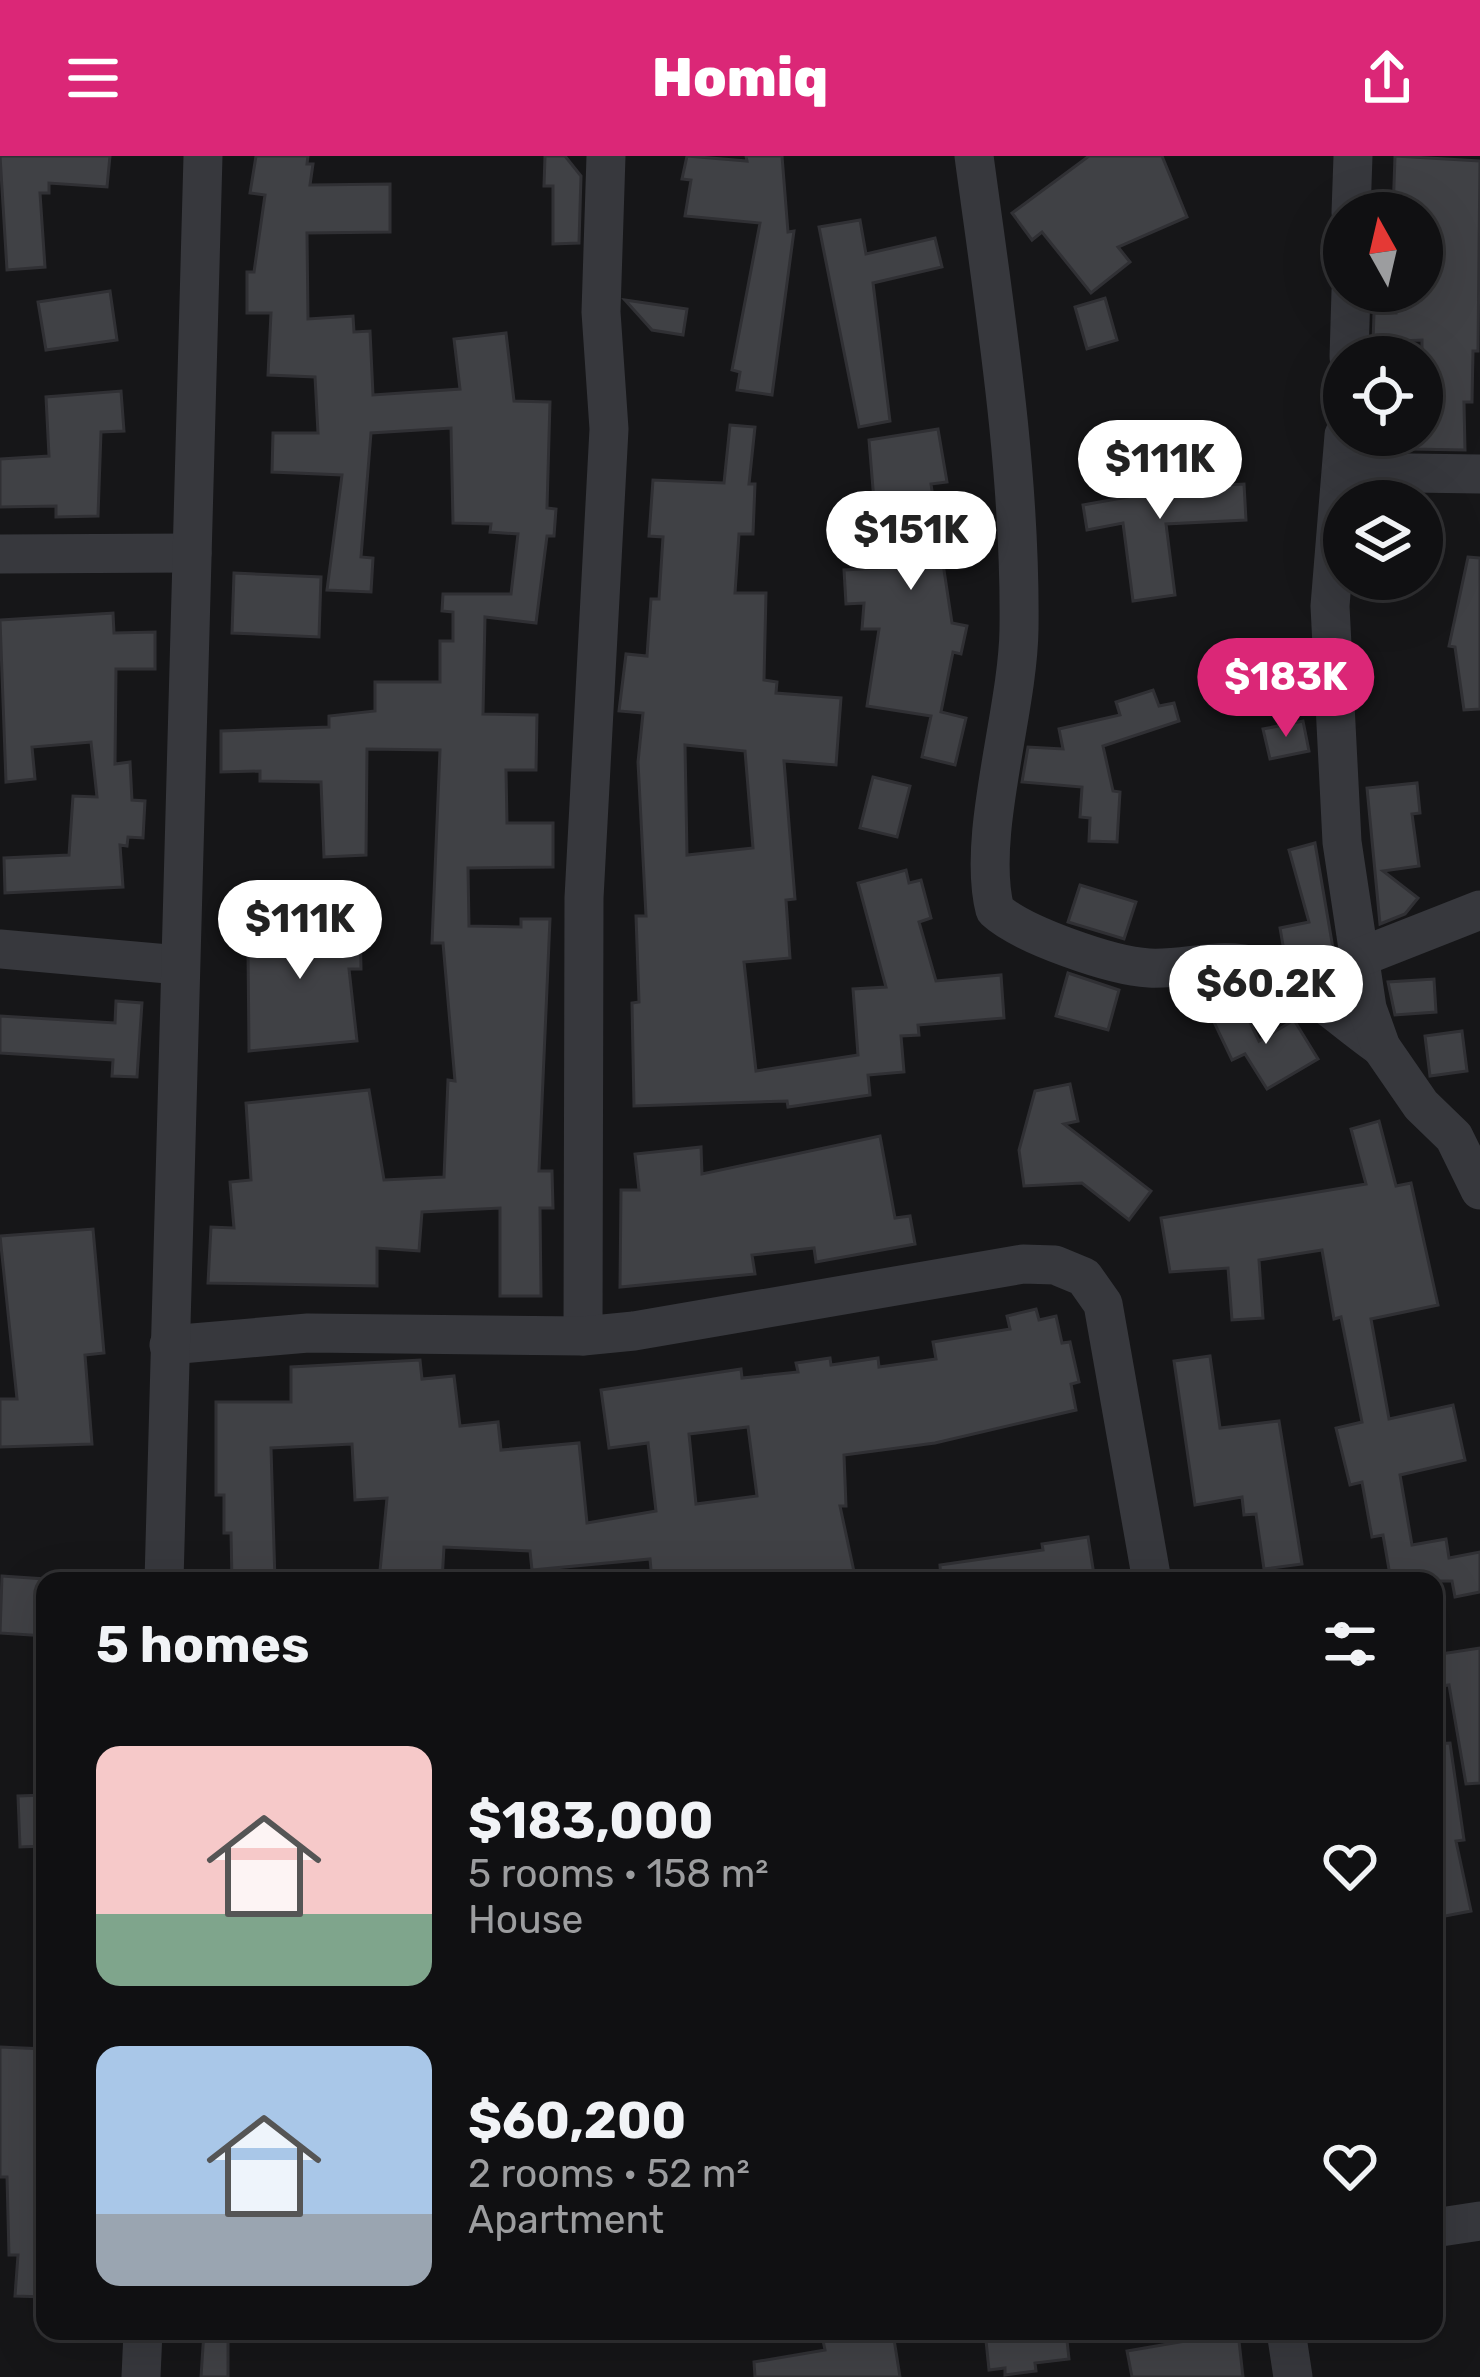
<!DOCTYPE html>
<meta charset="utf-8">
<style>
:root{--surface:#101012;--page:#1e1e20;--text:#f1f3f6;--muted:#9c9d9f;--line:#303032;--accent:#db2777}
body{margin:0;font-family:Rubik,sans-serif;background:var(--page);color:var(--text);height:100vh;display:flex;flex-direction:column;font-size:45px;white-space:nowrap}
*{box-sizing:border-box;margin:0}
p{font-size:39px;color:var(--muted)}
.icon{flex:none;width:66px;height:66px;fill:none;stroke:currentColor;stroke-width:2;stroke-linecap:round;stroke-linejoin:round}
.map{position:relative;flex:1;overflow:hidden}
.side{position:absolute;left:36px;top:1416px;width:1407px;height:768px;display:flex;flex-direction:column;background:var(--surface);border-radius:24px;box-shadow:0 12px 48px #0002,0 0 0 3px var(--line)}
.side>*{flex:none}
.needle{width:78px;rotate:352deg}
.controls{position:absolute;left:1323px;top:36px;display:grid;gap:24px}
.controls a{display:grid;place-items:center;width:120px;height:120px;border-radius:50%;background:var(--surface);box-shadow:0 12px 48px #0002,0 0 0 3px var(--line);font-size:60px}
.price{position:absolute;translate:-50% -102px;padding:0 27px;border-radius:42px;background:#fff;color:#222;font-size:39px;line-height:78px;filter:drop-shadow(0 3px 6px #0008)}
.price::after{content:'';position:absolute;left:50%;top:72px;width:36px;height:27px;margin-left:-18px;background:inherit;clip-path:polygon(0 0,100% 0,50% 100%)}
.price.selected{background:var(--accent);color:#fff}
ul{padding:0;list-style:none}
li{display:flex;align-items:center;gap:36px;height:300px;padding:0 60px}
li span{display:grid;place-items:center;flex:none;width:336px;height:240px;border-radius:24px;color:#555}
li>.icon{margin-inline-start:auto}
span .icon{width:144px;height:144px;fill:#fffc;stroke-width:1}
li b{font-size:51px}
h2{display:flex;justify-content:space-between;align-items:center;height:144px;padding:0 60px;font-size:51px}
header{display:flex;justify-content:space-between;align-items:center;height:156px;padding:0 60px;background:var(--accent);color:#fff;font-size:54px;font-weight:800}
.map>svg:first-child{display:block}
.building{fill:#404145;stroke:#303034;stroke-width:3;fill-rule:evenodd}
.lines{fill:none;stroke-linecap:round;stroke-linejoin:round}
.minor{stroke:#37383d;stroke-width:39}
</style>
<header><svg class="icon" aria-label="menu" viewBox="0 0 24 24"><path d="M4 6h16M4 12h16M4 18h16"/></svg>Homiq<svg class="icon" aria-label="share" viewBox="0 0 24 24"><path d="M12 15V3M7 8l5-5 5 5M5 13v7h14v-7"/></svg></header>
<div class="map">
<svg width="1480" height="2221" viewBox="0 0 1480 2221">
<rect width="100%" height="100%" fill="#161618"/>
<!-- building -->
<g class="building">
<polygon points="0,0 110,0 107,31 49,27 49,37 40,37 45,111 7,114"/>
<polygon points="256,0 308,0 307,8 313,8 310,29 390,28 390,76 307,77 308,163 353,160 354,176 370,175 373,239 460,233 454,183 506,177 514,245 550,246 547,352 556,353 554,380 547,380 536,467 485,461 483,558 537,559 536,614 506,614 507,667 553,667 553,711 468,712 469,770 521,771 521,763 550,763 539,1015 552,1015 553,1052 540,1052 541,1140 500,1140 500,1052 422,1056 419,1095 377,1092 377,1130 208,1127 211,1071 234,1072 230,1026 251,1024 246,947 369,934 384,1024 444,1021 448,924 455,925 443,787 432,787 440,594 367,593 366,699 324,701 321,626 260,625 260,615 221,616 221,575 329,571 329,560 375,555 375,526 440,526 440,485 453,485 453,456 442,455 443,438 511,438 518,378 490,376 491,368 453,367 451,272 371,277 361,401 373,402 371,436 327,434 342,319 272,316 273,277 318,277 315,221 268,219 271,157 247,157 247,116 254,116 265,39 250,37"/>
<polygon points="545,0 565,0 581,20 579,87 553,88 553,30 544,30"/>
<polygon points="687,0 747,5 746,0 782,0 788,76 794,75 772,239 737,234 740,216 732,214 760,67 685,60 691,24 682,23"/>
<polygon points="1089,0 1162,0 1187,61 1118,91 1130,106 1091,137 1042,76 1032,84 1012,57"/>
<polygon points="1395,0 1480,5 1478,195 1473,195 1472,246 1464,246 1465,294 1410,293 1410,279 1422,279 1422,184 1373,186 1374,157 1396,157 1397,135 1422,135 1422,57 1393,57"/>
<polygon points="860,64 866,98 935,82 942,111 873,127 890,265 859,271 819,71"/>
<polygon points="110,135 117,184 46,194 38,146"/>
<polygon points="1105,142 1117,184 1087,193 1075,151"/>
<polygon points="625,144 687,153 683,179 652,174"/>
<polygon points="121,235 124,275 101,276 98,360 56,361 56,350 0,351 0,303 49,300 46,241"/>
<path d="M 730,269 L 755,271 L 749,328 L 755,328 L 753,378 L 739,378 L 735,437 L 766,437 L 764,524 L 777,526 L 776,537 L 841,542 L 836,609 L 784,605 L 795,743 L 786,744 L 790,802 L 744,806 L 756,915 L 858,899 L 853,833 L 886,831 L 858,727 L 906,714 L 909,727 L 921,724 L 931,762 L 919,766 L 936,825 L 1001,819 L 1004,862 L 918,869 L 919,879 L 901,880 L 904,916 L 868,919 L 870,939 L 788,951 L 787,945 L 634,950 L 632,847 L 639,846 L 636,760 L 646,760 L 638,606 L 643,557 L 619,555 L 626,498 L 647,500 L 651,443 L 659,443 L 663,381 L 649,380 L 653,324 L 724,327 ZM 685,589 L 745,595 L 753,692 L 687,699 Z"/>
<polygon points="938,273 947,326 931,328 952,467 967,470 961,498 953,496 941,556 966,562 955,609 922,601 931,560 867,550 879,473 862,473 864,447 846,448 844,414 894,411 885,344 874,345 869,284"/>
<polygon points="1161,306 1167,332 1244,328 1246,364 1166,368 1175,439 1133,445 1123,367 1087,374 1083,349 1127,341 1121,315"/>
<polygon points="1468,401 1480,402 1480,553 1464,554 1455,491 1449,490"/>
<polygon points="234,417 321,421 319,481 232,477"/>
<polygon points="113,457 114,477 155,476 155,513 116,513 115,608 130,606 132,644 145,645 143,682 128,681 127,690 120,689 123,731 5,737 4,702 69,699 73,640 97,641 91,586 32,591 35,623 6,626 0,464"/>
<polygon points="1153,534 1159,550 1174,547 1179,565 1103,590 1113,635 1120,636 1117,686 1089,685 1090,662 1080,661 1082,631 1022,626 1028,591 1063,593 1059,573 1120,559 1116,546"/>
<polygon points="1303,565 1309,595 1270,603 1263,573"/>
<polygon points="873,621 910,630 897,681 860,672"/>
<polygon points="1417,627 1420,657 1412,658 1419,710 1383,715 1418,742 1405,758 1380,768 1367,632"/>
<polygon points="1315,687 1335,804 1310,809 1299,795 1284,795 1280,772 1309,766 1289,694"/>
<polygon points="1080,729 1136,746 1124,783 1068,766"/>
<polygon points="360,764 361,813 349,813 357,885 249,895 248,794 239,795 238,765"/>
<polygon points="1068,817 1119,834 1108,874 1056,860"/>
<polygon points="1434,823 1436,856 1395,859 1388,826"/>
<polygon points="116,845 142,847 137,921 112,920 113,904 0,897 0,860 115,867"/>
<polygon points="1242,850 1259,885 1294,864 1318,903 1267,933 1245,898 1232,904 1213,864"/>
<polygon points="1462,875 1467,915 1430,920 1425,880"/>
<polygon points="1070,928 1078,965 1064,968 1151,1035 1129,1064 1082,1027 1024,1030 1019,994 1035,935"/>
<polygon points="1379,965 1396,1030 1411,1027 1438,1149 1371,1163 1389,1263 1453,1249 1465,1304 1400,1319 1412,1389 1446,1383 1449,1402 1480,1396 1480,1436 1455,1441 1452,1425 1391,1425 1383,1379 1372,1381 1362,1326 1350,1329 1336,1272 1362,1266 1341,1161 1334,1163 1322,1094 1259,1104 1263,1162 1232,1164 1228,1112 1170,1116 1161,1062 1366,1028 1351,973"/>
<polygon points="880,980 895,1062 910,1060 915,1088 816,1106 814,1092 752,1099 755,1118 620,1131 621,1034 639,1034 635,998 701,991 702,1018"/>
<polygon points="93,1073 104,1197 85,1199 92,1288 0,1291 0,1243 17,1243 0,1080"/>
<path d="M 1036,1153 L 1039,1164 L 1056,1160 L 1062,1187 L 1070,1186 L 1079,1226 L 1071,1228 L 1076,1254 L 935,1287 L 844,1299 L 846,1350 L 840,1350 L 856,1425 L 652,1425 L 650,1403 L 532,1414 L 530,1395 L 444,1391 L 442,1425 L 379,1425 L 387,1342 L 355,1344 L 352,1288 L 271,1292 L 275,1425 L 232,1425 L 231,1377 L 224,1377 L 224,1339 L 216,1339 L 216,1246 L 291,1246 L 291,1211 L 420,1204 L 422,1223 L 454,1220 L 460,1270 L 498,1266 L 501,1294 L 579,1287 L 587,1367 L 656,1355 L 648,1287 L 609,1292 L 601,1234 L 741,1213 L 742,1222 L 798,1216 L 796,1207 L 830,1202 L 831,1209 L 878,1202 L 879,1211 L 936,1203 L 933,1186 L 1010,1173 L 1007,1160 ZM 748,1271 L 757,1340 L 696,1348 L 689,1278 Z"/>
<polygon points="1210,1200 1220,1272 1279,1265 1302,1408 1264,1413 1256,1358 1244,1359 1242,1341 1195,1349 1174,1205"/>
<polygon points="1088,1381 1095,1425 941,1425 940,1409 1043,1394 1042,1388"/>
<polygon points="2,1420 45,1423 45,1480 0,1477"/>
<polygon points="1480,1492 1480,1627 1466,1628 1449,1529 1434,1531 1434,1499"/>
<polygon points="1450,1587 1464,1684 1456,1685 1471,1755 1440,1761 1434,1734 1434,1588"/>
<polygon points="45,1639 45,1690 20,1691 18,1640"/>
<polygon points="0,1891 45,1893 45,2141 15,2140 18,2099 9,2099 7,2021 0,2021"/>
<polygon points="204,2175 228,2175 228,2221 201,2221"/>
<polygon points="821,2175 884,2175 886,2185 894,2183 900,2221 755,2221 754,2206 825,2194"/>
<polygon points="985,2175 1066,2175 1069,2203 1035,2207 1036,2215 1005,2219 1005,2212 989,2214"/>
<polygon points="1238,2176 1243,2221 1132,2221 1127,2195"/>
</g>
<g class="lines">
<!-- minor -->
<g class="minor">
<path d="M 974,0 C 995,156 1021,316 1019,473 C 1018,556 976,680 995,754 C 1022,779 1112,810 1149,812 C 1187,814 1220,800 1258,811 C 1304,825 1342,864 1381,891"/>
<polyline points="1351,57 1353,0"/>
<polyline points="1349,201 1351,135"/>
<polyline points="1344,279 1330,450 1342,686 1367,852 1381,891 1421,949 1454,981 1480,1034"/>
<polyline points="1342,316 1480,318"/>
<polyline points="0,398 192,397"/>
<polyline points="0,793 179,809"/>
<polyline points="1358,802 1480,754"/>
<polyline points="583,1180 584,742 609,273 601,156 606,0"/>
<polyline points="169,1189 308,1177 583,1180 634,1175 1023,1108 1055,1109 1084,1121 1103,1148 1152,1425"/>
<polyline points="164,1425 203,0"/>
<polyline points="1434,2072 1480,2065"/>
<polyline points="1286,2175 1293,2221"/>
<polyline points="141,2221 143,2175"/>
</g>
</g>
</svg>
<div class="controls">
<a><svg class="needle" viewBox="-14 -14 28 28"><path d="M0-13l5 13h-10z" fill="#e53935"/><path d="M0 13l5-13h-10z" fill="#9c9d9f"/></svg></a>
<a><svg class="icon" aria-label="locate" viewBox="0 0 24 24"><circle cx="12" cy="12" r="6"/><path d="M12 2v4M12 18v4M2 12h4M18 12h4"/></svg></a>
<a><svg class="icon" aria-label="layers" viewBox="0 0 24 24"><path d="M12 4l9 5-9 5-9-5zM3 14l9 5 9-5"/></svg></a>
</div>
<b class="price" style="left:1160px;top:366px">$111K</b>
<b class="price" style="left:911px;top:437px">$151K</b>
<b class="price selected" style="left:1286px;top:584px">$183K</b>
<b class="price" style="left:300px;top:826px">$111K</b>
<b class="price" style="left:1266px;top:891px">$60.2K</b>
<section class="side">
<h2>5 homes<svg class="icon" aria-label="filters" viewBox="0 0 24 24"><path d="M4 7h16M4 17h16"/><circle cx="9" cy="7" r="2"/><circle cx="15" cy="17" r="2"/></svg></h2>
<ul>
<li><span style="background:linear-gradient(#f6c9c9 70%,#7fa58c 0)"><svg class="icon" aria-label="home" viewBox="0 0 24 24"><path d="M3 11l9-7 9 7M6 9v11h12V9"/></svg></span><div><b>$183,000</b><p>5 rooms · 158 m²</p><p>House</p></div><svg class="icon" aria-label="heart" viewBox="0 0 24 24"><path d="M12 20l-8-8c-3-5 5-10 8-4 3-6 11-1 8 4z"/></svg></li>
<li><span style="background:linear-gradient(#a9c7e8 70%,#9aa5b1 0)"><svg class="icon" aria-label="home" viewBox="0 0 24 24"><path d="M3 11l9-7 9 7M6 9v11h12V9"/></svg></span><div><b>$60,200</b><p>2 rooms · 52 m²</p><p>Apartment</p></div><svg class="icon" aria-label="heart" viewBox="0 0 24 24"><path d="M12 20l-8-8c-3-5 5-10 8-4 3-6 11-1 8 4z"/></svg></li>
</ul>
</section>
</div>
